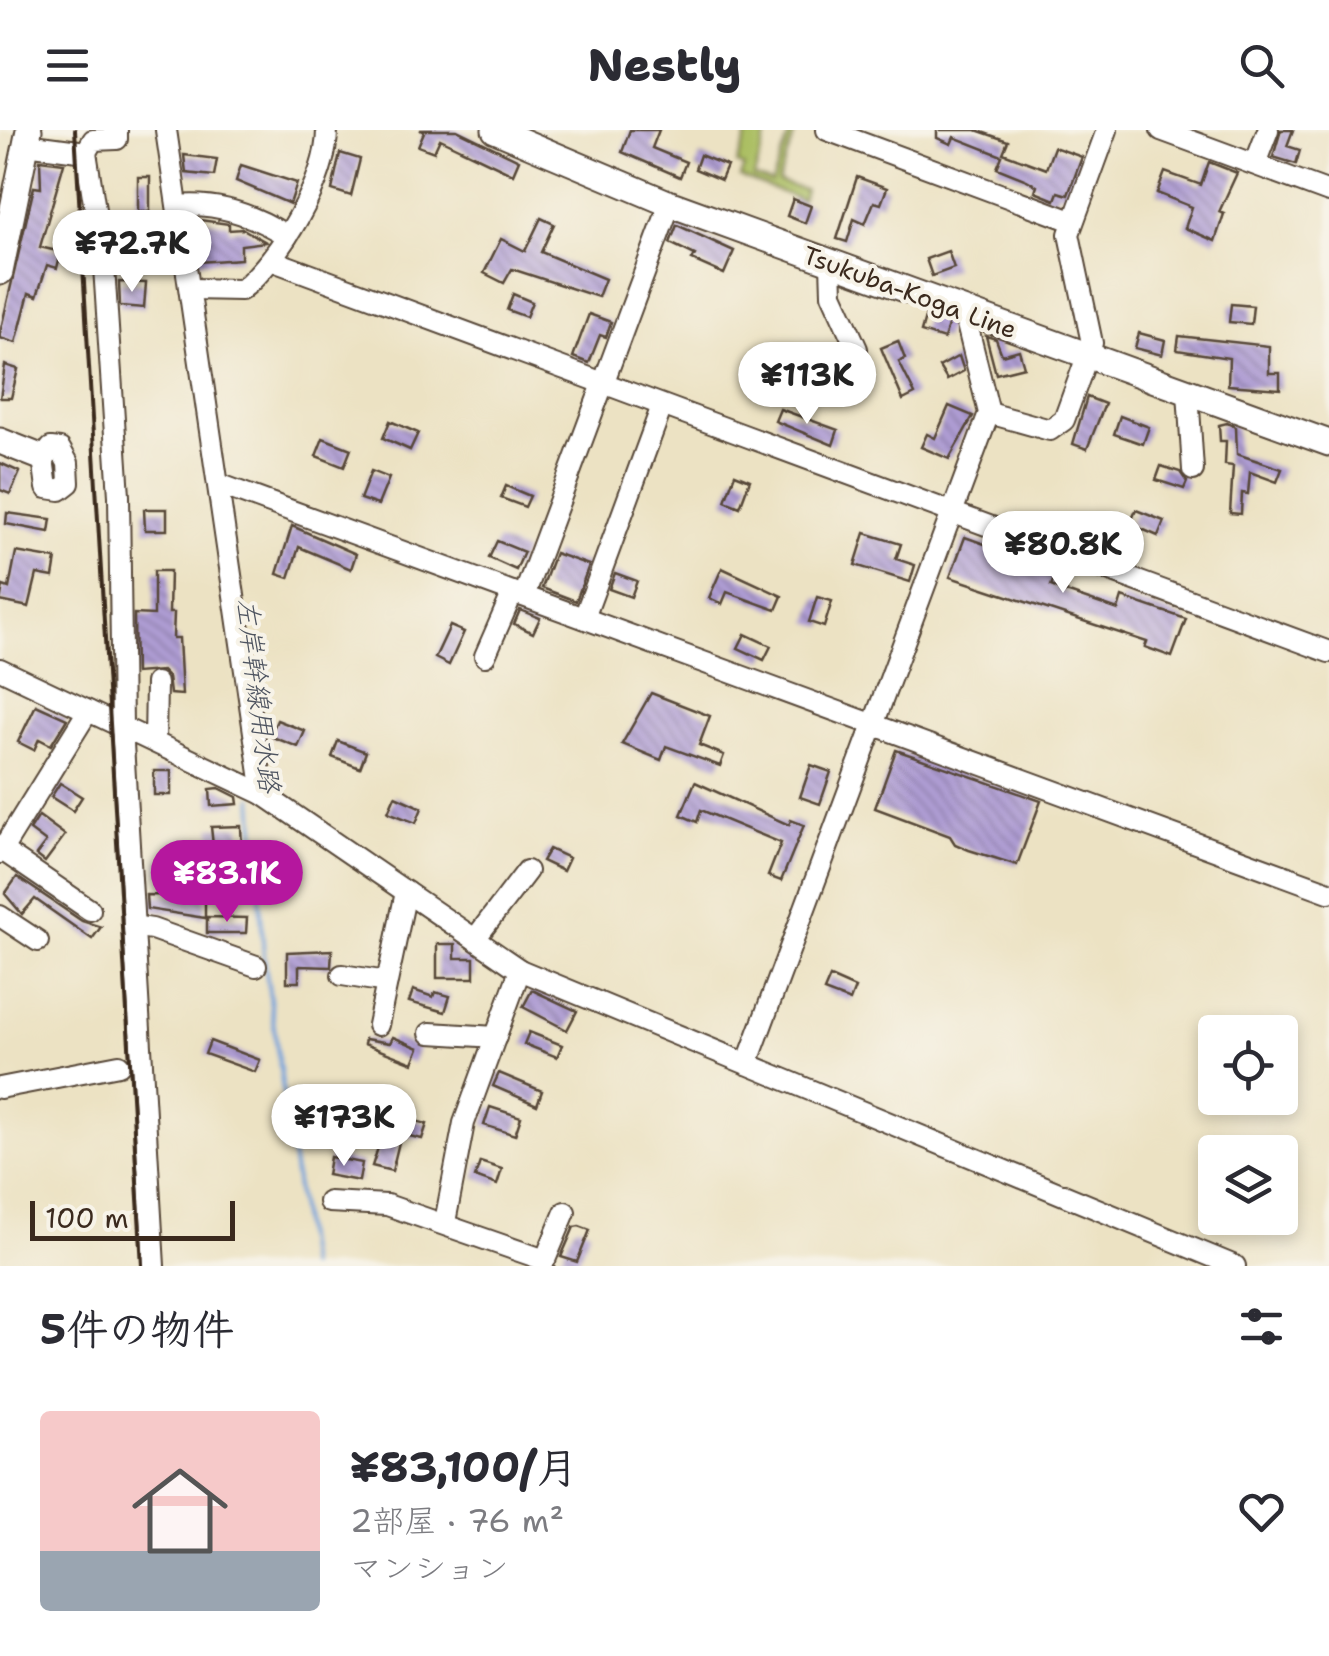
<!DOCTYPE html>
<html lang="ja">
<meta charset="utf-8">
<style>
:root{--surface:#fff;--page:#f2f2f3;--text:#2b2b33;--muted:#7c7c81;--line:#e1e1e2;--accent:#b5179e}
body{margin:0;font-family:"Shantell Sans","Klee One",sans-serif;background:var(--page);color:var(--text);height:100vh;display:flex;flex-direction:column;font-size:38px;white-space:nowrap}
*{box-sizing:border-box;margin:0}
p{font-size:32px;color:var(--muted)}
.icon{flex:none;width:55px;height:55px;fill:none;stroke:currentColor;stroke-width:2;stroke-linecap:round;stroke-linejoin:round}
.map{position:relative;height:1136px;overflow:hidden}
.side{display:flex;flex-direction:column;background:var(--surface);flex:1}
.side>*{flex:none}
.controls{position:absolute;left:1198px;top:885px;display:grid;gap:20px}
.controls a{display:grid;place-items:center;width:100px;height:100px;border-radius:10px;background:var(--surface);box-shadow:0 5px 15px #0003;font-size:50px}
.scale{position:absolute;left:30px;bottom:25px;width:205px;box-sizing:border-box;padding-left:10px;border:5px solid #3b2a1e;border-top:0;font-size:28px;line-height:35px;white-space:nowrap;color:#3b2a1e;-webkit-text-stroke:8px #f7f3e8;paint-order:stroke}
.price{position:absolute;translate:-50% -85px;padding:0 22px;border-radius:35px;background:#fff;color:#222;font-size:32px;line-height:65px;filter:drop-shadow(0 2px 5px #0008)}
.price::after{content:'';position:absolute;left:50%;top:60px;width:30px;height:22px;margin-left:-15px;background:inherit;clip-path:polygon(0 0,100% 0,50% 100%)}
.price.current{background:var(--accent);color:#fff}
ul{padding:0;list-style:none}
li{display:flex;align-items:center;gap:30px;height:250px;padding:0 40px}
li+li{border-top:2px solid var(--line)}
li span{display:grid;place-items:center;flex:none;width:280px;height:200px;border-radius:10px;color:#555}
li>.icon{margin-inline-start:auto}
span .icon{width:120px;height:120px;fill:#fffc;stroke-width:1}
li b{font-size:42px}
h2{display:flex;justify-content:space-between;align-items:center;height:120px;padding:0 40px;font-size:42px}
header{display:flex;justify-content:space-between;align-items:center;height:130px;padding:0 40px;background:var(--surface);font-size:45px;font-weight:800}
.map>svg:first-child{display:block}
.grass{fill:#acbf63;stroke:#747440;stroke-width:2.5}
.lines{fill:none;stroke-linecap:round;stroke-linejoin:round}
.stream{stroke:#71a1db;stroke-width:4}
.building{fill:url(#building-back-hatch)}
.minor-casing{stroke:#564637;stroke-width:24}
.major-casing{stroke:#564637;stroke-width:29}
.minor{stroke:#fff;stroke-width:20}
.major{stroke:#fff;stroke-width:25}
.rail{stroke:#3b2a1e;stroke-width:4}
.labels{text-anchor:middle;stroke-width:8;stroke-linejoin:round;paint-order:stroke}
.street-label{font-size:25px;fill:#3b2a1e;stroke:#f7f3e8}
.water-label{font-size:28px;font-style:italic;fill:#4e5460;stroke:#f7f3e8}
</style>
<header><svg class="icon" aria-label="menu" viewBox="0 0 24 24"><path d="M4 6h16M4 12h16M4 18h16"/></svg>Nestly<svg class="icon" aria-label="search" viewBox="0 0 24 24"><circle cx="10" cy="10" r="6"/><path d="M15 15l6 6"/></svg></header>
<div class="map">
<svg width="1329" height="1136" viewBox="0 0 1329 1136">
<defs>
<pattern id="building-back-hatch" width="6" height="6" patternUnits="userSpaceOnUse" patternTransform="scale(2.5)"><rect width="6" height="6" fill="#ae9cd3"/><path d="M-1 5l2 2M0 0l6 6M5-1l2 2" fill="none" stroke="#8f7fab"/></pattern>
</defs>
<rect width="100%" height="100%" fill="#f7f3e8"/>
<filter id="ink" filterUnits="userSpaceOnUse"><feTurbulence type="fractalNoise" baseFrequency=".01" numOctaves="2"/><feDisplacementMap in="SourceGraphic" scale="20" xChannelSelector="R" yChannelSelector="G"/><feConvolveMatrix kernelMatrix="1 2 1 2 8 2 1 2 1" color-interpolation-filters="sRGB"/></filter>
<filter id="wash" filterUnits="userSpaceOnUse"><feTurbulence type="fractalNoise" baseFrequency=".0048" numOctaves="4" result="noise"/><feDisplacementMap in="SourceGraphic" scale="40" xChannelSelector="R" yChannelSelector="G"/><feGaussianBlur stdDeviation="2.25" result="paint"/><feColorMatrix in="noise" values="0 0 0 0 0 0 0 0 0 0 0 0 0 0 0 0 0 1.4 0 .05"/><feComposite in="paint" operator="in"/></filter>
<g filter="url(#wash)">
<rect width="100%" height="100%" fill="#ece2c3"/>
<!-- grass -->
<polygon class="grass" points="749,0 768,0 754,47 772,53 791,0 796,0 778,52 805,60 802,70 740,47 744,37 737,34"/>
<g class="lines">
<!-- stream -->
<polyline class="stream" points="253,668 264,827 308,1136"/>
</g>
<g id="blocks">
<!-- building -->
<g class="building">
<polygon points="420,0 457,0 519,30 513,44 440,9 434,22 418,16 424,2"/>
<polygon points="630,0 659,0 652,18 686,32 680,47 622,22"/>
<polygon points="937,0 976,0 1008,11 1003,23 1046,39 1054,17 1082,27 1068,65 1058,62 1055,70 1035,62 1037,56 1027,50 997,38 1002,26 954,7 951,14 937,8"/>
<polygon points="1281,0 1293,0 1287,16 1300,20 1296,34 1273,27"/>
<polygon points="340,23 360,29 351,66 332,60"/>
<polygon points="184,25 217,29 214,46 186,43"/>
<polygon points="700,25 727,36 721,50 695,39"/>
<polygon points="40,30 64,33 40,117 61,122 57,138 47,135 37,166 29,163 16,213 0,208 0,203 34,57 41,58"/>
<polygon points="1209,32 1237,43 1219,82 1224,84 1215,111 1185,98 1192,77 1157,63 1165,42 1201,55"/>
<polygon points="241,35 297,53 290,74 236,51"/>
<rect x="138" y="47" width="12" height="35"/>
<polygon points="857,47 887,58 881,74 874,72 865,94 854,89 847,112 837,109"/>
<polygon points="793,69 811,76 805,93 787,86"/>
<polygon points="541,88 554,94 541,122 605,149 598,167 512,139 504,153 484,143 501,109 525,121"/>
<polygon points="193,89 229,94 229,100 243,99 266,112 241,115 241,129 199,132"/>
<polygon points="677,95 734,121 724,144 692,130 695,125 670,113"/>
<polygon points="948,121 954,138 932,146 926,129"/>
<polygon points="119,152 146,153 144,178 120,176"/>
<polygon points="513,164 532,172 526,187 507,180"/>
<polygon points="1231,174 1253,176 1251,194 1229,192"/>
<polygon points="589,184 611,192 606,207 600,205 589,233 573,227"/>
<polygon points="926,184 949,192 944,209 921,202"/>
<polygon points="1139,203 1165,210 1162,225 1135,218"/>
<polygon points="986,206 996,209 1002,225 1019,220 1024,237 996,244"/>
<polygon points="1179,206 1269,216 1269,243 1280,243 1280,259 1228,255 1229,228 1177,220"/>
<polygon points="898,211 905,229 899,232 915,264 903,270 881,218"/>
<polygon points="959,226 964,241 947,250 939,237"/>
<polygon points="5,235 18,239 11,268 0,268"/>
<polygon points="1087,267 1105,274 1087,319 1073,314"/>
<polygon points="949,276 973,286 949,329 921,317 927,304 935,308"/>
<polygon points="780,279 838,300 833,315 775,291"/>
<polygon points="1120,286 1149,297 1143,314 1114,304"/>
<polygon points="390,291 418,303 410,320 383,308"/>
<polygon points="1227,293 1236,297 1237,324 1282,339 1277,352 1250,342 1248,364 1242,363 1241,384 1230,383 1233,336 1225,335 1226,311 1220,311 1219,295"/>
<polygon points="323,308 351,319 344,337 316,326"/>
<polygon points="0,333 20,342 10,364 0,360"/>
<polygon points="1161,336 1180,342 1187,352 1184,359 1156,350"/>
<polygon points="371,341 389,348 378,375 360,369"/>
<polygon points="735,344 750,350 740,377 725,371"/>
<polygon points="506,356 530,366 525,377 501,368"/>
<polygon points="144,379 167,379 167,400 145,400"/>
<polygon points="1136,380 1164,391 1158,406 1130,394"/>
<polygon points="7,383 51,389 49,402 6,394"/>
<polygon points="292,396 356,424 351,439 299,417 289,448 277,444"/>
<polygon points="865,403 901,414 896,429 915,435 910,452 855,435"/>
<polygon points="965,407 1057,440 1051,456 1066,462 1118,480 1122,467 1186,489 1172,527 1145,517 1147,512 950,447"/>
<polygon points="497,411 524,422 516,440 489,428"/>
<polygon points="16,422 56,429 53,447 37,444 29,477 0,471 3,456 9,458"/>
<polygon points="555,423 589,435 576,471 542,458"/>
<polygon points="722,438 782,466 776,480 727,462 722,474 709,468"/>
<polygon points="154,441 170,441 169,483 174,483 173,508 179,508 182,565 170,564 168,547 162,541 135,543 134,484 154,485"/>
<polygon points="615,443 637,451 631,467 609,459"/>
<polygon points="817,467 832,471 824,497 809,492"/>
<polygon points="520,480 540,488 533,503 514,494"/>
<polygon points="450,496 464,502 449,535 435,528"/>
<polygon points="745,504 771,516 764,530 738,518"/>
<polygon points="651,563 710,586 699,615 724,625 720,636 666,616 661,630 622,614"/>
<polygon points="36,575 67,589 51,615 39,609 34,620 18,612"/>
<polygon points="277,590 305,601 298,617 270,606"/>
<polygon points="338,611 366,622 360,638 332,627"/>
<polygon points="896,620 1041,671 1017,735 969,720 955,714 950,706 875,678"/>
<polygon points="811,635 831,642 820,674 800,667"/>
<rect x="154" y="641" width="17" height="24"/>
<polygon points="695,652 789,695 791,690 804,695 781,751 768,746 781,713 701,680 697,692 681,685"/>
<polygon points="60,653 82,667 73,681 51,667"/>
<polygon points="219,658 237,667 238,674 211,676 210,659"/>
<polygon points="395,666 422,678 416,693 388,682"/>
<polygon points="39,686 65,705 45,732 36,725 46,712 30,700"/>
<polygon points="241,696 243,741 216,743 211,697"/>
<polygon points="549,719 569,728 563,741 542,731"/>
<rect x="159" y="730" width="26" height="14"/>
<polygon points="17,747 82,791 101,797 92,809 35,769 22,784 5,764"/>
<polygon points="146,765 205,766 205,788 147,779"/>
<polygon points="207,787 247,788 246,803 207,803"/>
<polygon points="437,814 455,814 455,828 474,828 474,848 437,848"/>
<polygon points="332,820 331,837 299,836 299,852 287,852 287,822"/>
<polygon points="830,847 855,858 850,871 824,861"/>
<polygon points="413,860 433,867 435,862 450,866 445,882 409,872"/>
<polygon points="532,860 577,881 567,900 523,877"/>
<polygon points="529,902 562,915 557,927 524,914"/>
<polygon points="393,907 419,918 413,933 364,914 365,909 390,913"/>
<polygon points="210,911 260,930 255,942 205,924"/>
<polygon points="499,943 542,961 537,975 493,956"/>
<polygon points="490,977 521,987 515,1005 484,995"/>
<polygon points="389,984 427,994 422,1009 401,1004 392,1041 372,1036"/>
<polygon points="330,1027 362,1033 359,1051 327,1045"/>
<polygon points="480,1032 502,1039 497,1055 475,1047"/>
<polygon points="579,1096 590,1100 577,1132 561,1127 574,1097"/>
</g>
</g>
</g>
<g filter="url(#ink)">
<use href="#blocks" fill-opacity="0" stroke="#564637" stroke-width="2.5"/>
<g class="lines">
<!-- minor casing -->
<g class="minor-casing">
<g id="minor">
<polyline points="117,0 117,9 93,10 86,22 104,137 119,366 122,597 154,1136"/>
<polyline points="166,0 263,664"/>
<polyline points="827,0 1072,91"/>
<polyline points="1161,0 1329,62"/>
<polyline points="26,14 86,22"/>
<polyline points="1255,34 1268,0"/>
<path d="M 178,76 C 217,72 254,85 287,106"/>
<polyline points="271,130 1329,522"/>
<polyline points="831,134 832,164 857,219"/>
<path d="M 191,159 L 241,160 C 280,129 327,50 327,0"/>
<polyline points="1188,262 1193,340"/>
<polyline points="989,283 1050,300 1064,290 1092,213 1069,104 1107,0"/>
<polygon points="51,318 60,319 68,333 69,353 60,360 47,358 43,328"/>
<polyline points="221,355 1329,762"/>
<polyline points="524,466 670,74"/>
<polyline points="584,488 662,276"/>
<polyline points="485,526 513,462"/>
<polyline points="0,539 263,664 520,840 1235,1136"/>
<polyline points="155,612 156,553"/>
<polyline points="2,720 90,780"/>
<polyline points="0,723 88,581"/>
<polyline points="0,786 38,811"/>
<polyline points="132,796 152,799 256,836"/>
<polyline points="475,809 527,741"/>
<polyline points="342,845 387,852"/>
<polyline points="378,895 406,762"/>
<polyline points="430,903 496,907"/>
<polyline points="747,934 989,283 964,182"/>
<polyline points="0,958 119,935"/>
<polyline points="329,1072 387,1075 545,1130 565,1082"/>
<polyline points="445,1092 464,993 520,840"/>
</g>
</g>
<!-- major casing -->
<g class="major-casing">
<g id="major">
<polyline points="495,0 668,73 1329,313"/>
<polyline points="0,142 29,0"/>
<polyline points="0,311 43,328"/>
</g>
</g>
<!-- minor -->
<use href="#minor" class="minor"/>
<!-- major -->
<use href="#major" class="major"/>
<!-- rail -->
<polyline class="rail" points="75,0 142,1136"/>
</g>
</g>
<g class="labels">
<!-- street labels -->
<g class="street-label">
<text transform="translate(910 162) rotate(20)" y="9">Tsukuba-Koga Line</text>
</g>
<!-- water labels -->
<g class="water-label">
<text transform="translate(259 565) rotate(83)" y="10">左岸幹線用水路</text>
</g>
</g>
</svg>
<div class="controls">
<a><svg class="icon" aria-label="locate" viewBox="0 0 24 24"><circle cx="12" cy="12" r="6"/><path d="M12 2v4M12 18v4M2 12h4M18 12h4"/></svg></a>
<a><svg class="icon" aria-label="layers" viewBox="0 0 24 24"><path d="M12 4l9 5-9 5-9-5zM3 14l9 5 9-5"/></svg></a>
</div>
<div class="scale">100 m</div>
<b class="price" style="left:132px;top:165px">¥72.7K</b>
<b class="price" style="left:807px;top:297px">¥113K</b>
<b class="price" style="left:1063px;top:466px">¥80.8K</b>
<b class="price current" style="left:227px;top:795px">¥83.1K</b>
<b class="price" style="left:344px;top:1039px">¥173K</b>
</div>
<section class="side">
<h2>5件の物件<svg class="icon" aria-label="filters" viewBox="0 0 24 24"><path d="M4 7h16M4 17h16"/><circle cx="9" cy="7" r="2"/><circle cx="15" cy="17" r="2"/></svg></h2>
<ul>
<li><span style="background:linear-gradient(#f6c9c9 70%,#9aa5b1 0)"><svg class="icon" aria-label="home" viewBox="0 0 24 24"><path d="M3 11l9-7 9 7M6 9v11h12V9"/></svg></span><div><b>¥83,100/月</b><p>2部屋 · 76 m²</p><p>マンション</p></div><svg class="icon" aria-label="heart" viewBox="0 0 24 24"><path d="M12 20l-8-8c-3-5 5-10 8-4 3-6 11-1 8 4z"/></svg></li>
</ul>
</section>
